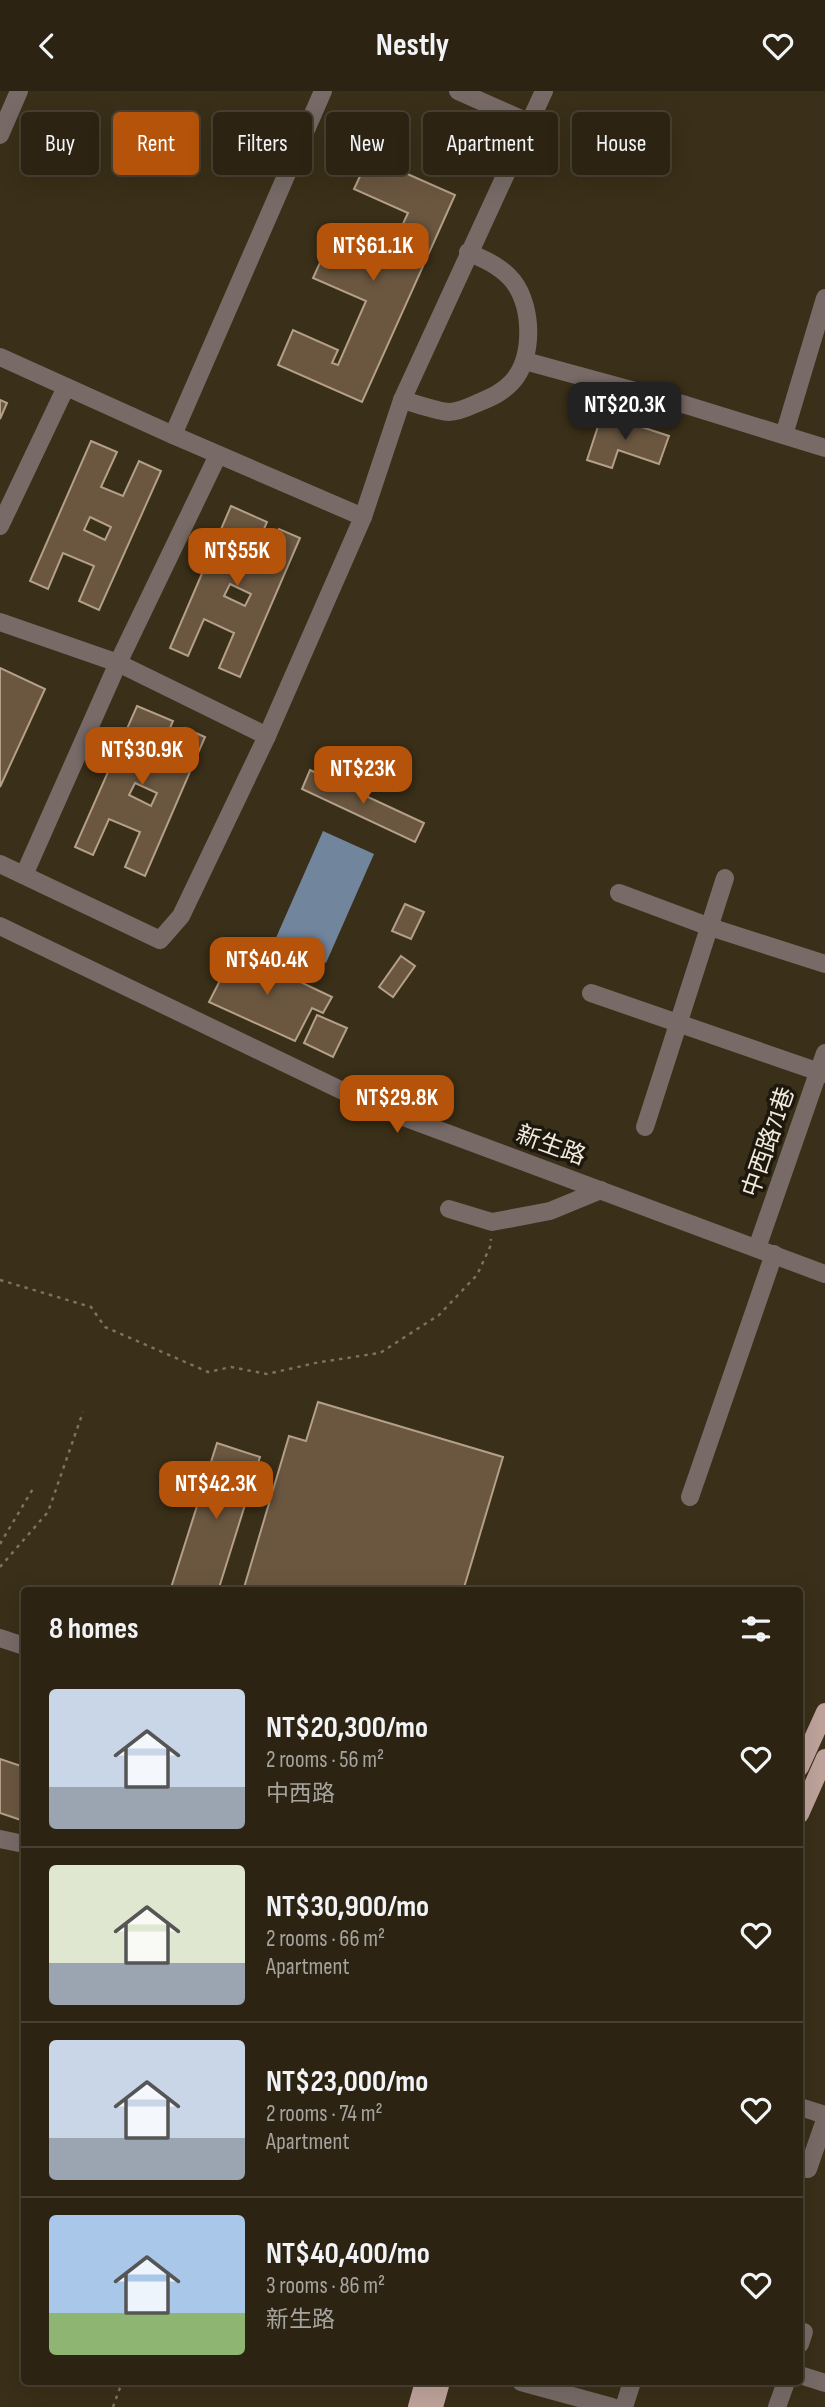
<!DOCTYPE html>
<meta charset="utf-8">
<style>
:root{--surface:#2c2312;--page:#342b1b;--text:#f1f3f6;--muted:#a6a49f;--line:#484032;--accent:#b45309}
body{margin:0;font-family:"Sofia Sans Condensed","Noto Sans TC",sans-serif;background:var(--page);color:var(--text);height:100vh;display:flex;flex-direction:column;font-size:26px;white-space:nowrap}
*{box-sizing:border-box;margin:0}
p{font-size:23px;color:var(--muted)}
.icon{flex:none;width:38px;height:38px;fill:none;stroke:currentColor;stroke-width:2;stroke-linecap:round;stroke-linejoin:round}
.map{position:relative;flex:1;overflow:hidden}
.sheet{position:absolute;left:21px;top:1496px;width:782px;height:798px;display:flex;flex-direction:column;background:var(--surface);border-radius:7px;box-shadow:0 7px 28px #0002,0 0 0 2px var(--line)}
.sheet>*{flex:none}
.hud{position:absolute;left:21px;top:21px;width:784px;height:63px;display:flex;gap:14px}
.price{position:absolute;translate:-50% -60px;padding:0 16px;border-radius:14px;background:var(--accent);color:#fff;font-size:23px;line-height:46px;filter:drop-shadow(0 2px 4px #0008)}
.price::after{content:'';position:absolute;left:50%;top:42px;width:21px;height:16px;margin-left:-10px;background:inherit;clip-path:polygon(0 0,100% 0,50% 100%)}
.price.current{background:#222;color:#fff}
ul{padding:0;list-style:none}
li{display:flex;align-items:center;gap:21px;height:175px;padding:0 28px}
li+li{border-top:2px solid var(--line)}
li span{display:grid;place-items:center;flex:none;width:196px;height:140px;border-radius:7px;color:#555}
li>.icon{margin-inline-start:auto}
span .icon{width:84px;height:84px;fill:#fffc;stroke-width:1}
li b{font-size:30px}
h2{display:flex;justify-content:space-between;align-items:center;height:84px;padding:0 28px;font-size:30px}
.chip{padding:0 24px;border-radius:7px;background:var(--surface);box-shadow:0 7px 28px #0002,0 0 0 2px var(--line);font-size:24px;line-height:63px}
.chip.current{background:var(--accent);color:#fff}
header{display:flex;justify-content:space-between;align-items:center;height:91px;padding:0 28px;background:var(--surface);font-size:32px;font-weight:700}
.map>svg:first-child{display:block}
.water{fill:#71859d}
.building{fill:#6b5740;stroke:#b4a089;stroke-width:2;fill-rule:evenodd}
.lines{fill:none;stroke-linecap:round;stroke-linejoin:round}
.path{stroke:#7c725f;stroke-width:2.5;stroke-dasharray:3.5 5;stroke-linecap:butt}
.minor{stroke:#786b67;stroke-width:18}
.major{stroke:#bfa49c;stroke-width:18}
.labels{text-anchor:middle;stroke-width:7;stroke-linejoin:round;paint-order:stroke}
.street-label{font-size:24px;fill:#f1eadc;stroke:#1c180e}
</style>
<header><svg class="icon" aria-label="back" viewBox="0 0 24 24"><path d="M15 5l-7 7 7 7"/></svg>Nestly<svg class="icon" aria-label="heart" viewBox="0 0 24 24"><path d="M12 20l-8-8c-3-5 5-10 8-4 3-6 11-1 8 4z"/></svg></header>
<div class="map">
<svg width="825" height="2316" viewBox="0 0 825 2316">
<rect width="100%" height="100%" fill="#3a2f18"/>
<!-- water -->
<polygon class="water" points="323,740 374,763 326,872 275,849"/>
<!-- building -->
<g class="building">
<polygon points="369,66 455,104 362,311 278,274 293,239 338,259 332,272 338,274 366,210 313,187 329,152 383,176 408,122 354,98"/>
<polygon points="0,309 7,312 0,328"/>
<polygon points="602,323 669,345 659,373 618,359 612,377 587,369"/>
<path d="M 91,350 L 117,361 L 101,396 L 123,405 L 139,370 L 161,380 L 99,519 L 79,510 L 94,475 L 63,462 L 48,498 L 30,490 ZM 90,426 L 111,436 L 105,449 L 84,439 Z"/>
<path d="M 231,415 L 267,431 L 251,468 L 264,474 L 279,438 L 300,447 L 240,586 L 219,577 L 234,542 L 204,528 L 188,565 L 170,557 ZM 230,493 L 251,503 L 245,515 L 224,505 Z"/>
<polygon points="0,577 45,598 0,696"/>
<path d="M 137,615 L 173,630 L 157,667 L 169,673 L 185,637 L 205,646 L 145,785 L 125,776 L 140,741 L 109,728 L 93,764 L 75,756 ZM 135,692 L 157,702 L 151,715 L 129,704 Z"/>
<polygon points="310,679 424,732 415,751 302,698"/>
<polygon points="405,813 424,821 411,848 392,840"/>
<polygon points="235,860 332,906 323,922 312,917 295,950 209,911"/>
<polygon points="401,865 415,875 393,906 379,896"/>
<polygon points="317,924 347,937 333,966 304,952"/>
<polygon points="318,1311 503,1366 463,1500 243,1500 289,1345 306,1350"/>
<polygon points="217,1352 260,1366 218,1500 170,1500"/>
<polygon points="0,1668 24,1676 24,1730 0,1722"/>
</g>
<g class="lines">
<!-- path -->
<g class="path">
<polyline points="0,1189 91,1216 105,1236 208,1281 231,1276 267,1283 320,1271 380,1262 439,1224 477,1184 490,1156 491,1148"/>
<polyline points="0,1453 34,1396"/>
<polyline points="0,1476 48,1421 83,1321"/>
<polyline points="113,2316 122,2291"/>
</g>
<!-- minor -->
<g class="minor">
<polyline points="458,0 530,32"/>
<polyline points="0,44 19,0"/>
<polyline points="0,266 173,344 363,426"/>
<polyline points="525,270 686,314 825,357"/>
<path d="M 402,309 C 414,312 439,321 449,321 C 459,321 471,315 480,311 C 492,306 503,301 512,291 C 534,267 533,216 513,190 C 501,175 485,169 468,161"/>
<polyline points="173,344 323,0"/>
<polyline points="784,344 825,207"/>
<polyline points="0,435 66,296"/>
<polyline points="0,531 118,572 267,645"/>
<polyline points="0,773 160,849 181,825 267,645 363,426 402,309 544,0"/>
<polyline points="24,784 118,572 218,364"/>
<polyline points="619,802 710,836 825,873"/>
<polyline points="0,835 374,1015 825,1183"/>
<polyline points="591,902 825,983"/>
<polyline points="645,1036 725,787"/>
<polyline points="449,1118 492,1131 550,1120 601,1099"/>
<polyline points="757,1157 825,962"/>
<polyline points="690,1406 774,1163"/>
<polyline points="0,1547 24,1555"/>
<polyline points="0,1748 24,1753"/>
<polyline points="800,2016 825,2024"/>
<polyline points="808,2078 825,2029"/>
<polyline points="800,2253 804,2241"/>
<polyline points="800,2284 825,2292"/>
<polyline points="521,2291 612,2316"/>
<polyline points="624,2316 632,2291"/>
<polyline points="777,2316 786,2291"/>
</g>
<!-- major -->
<g class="major">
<polyline points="800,1676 825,1621"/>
<polyline points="800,1723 825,1667"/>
<polyline points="417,2316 424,2291"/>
<polyline points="434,2316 441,2291"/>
</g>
</g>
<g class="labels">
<!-- street labels -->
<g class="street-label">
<text transform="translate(768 1051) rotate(-71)" y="8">中西路71巷</text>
<text transform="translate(551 1054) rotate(20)" y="8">新生路</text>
</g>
</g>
</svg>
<b class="price" style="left:373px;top:192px">NT$61.1K</b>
<b class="price current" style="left:625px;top:351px">NT$20.3K</b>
<b class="price" style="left:237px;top:497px">NT$55K</b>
<b class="price" style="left:142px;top:696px">NT$30.9K</b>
<b class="price" style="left:363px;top:715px">NT$23K</b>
<b class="price" style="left:267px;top:906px">NT$40.4K</b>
<b class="price" style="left:397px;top:1044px">NT$29.8K</b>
<b class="price" style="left:216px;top:1430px">NT$42.3K</b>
<div class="hud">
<a class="chip">Buy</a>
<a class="chip current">Rent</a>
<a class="chip">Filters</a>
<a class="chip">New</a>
<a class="chip">Apartment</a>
<a class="chip">House</a>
</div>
<section class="sheet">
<h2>8 homes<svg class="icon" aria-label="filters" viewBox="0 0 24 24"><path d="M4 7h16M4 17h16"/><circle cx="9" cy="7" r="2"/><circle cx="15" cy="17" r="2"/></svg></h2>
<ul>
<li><span style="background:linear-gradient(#c9d6e8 70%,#9aa5b1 0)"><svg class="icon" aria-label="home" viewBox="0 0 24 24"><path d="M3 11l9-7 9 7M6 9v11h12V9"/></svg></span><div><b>NT$20,300/mo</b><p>2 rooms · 56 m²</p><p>中西路</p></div><svg class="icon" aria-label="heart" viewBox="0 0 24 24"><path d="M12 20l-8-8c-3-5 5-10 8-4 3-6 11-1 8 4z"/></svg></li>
<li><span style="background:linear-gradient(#dfe7d0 70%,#9aa5b1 0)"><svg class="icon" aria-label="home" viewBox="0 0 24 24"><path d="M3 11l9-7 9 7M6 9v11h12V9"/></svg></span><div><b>NT$30,900/mo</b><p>2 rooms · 66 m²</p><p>Apartment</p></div><svg class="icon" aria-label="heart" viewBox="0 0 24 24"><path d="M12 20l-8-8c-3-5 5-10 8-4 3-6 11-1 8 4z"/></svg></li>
<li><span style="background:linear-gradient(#c9d6e8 70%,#9aa5b1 0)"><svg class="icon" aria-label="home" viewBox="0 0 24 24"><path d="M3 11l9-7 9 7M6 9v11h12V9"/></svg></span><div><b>NT$23,000/mo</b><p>2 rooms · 74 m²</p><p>Apartment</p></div><svg class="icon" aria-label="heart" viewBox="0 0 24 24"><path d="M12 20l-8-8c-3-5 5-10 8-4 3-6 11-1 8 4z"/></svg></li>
<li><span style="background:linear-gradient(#a9c7e8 70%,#8fb573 0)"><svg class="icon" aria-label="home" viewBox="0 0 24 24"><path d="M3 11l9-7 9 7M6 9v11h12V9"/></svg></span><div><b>NT$40,400/mo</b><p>3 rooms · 86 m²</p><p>新生路</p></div><svg class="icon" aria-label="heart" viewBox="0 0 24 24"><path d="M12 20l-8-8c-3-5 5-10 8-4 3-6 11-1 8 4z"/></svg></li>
</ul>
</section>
</div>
